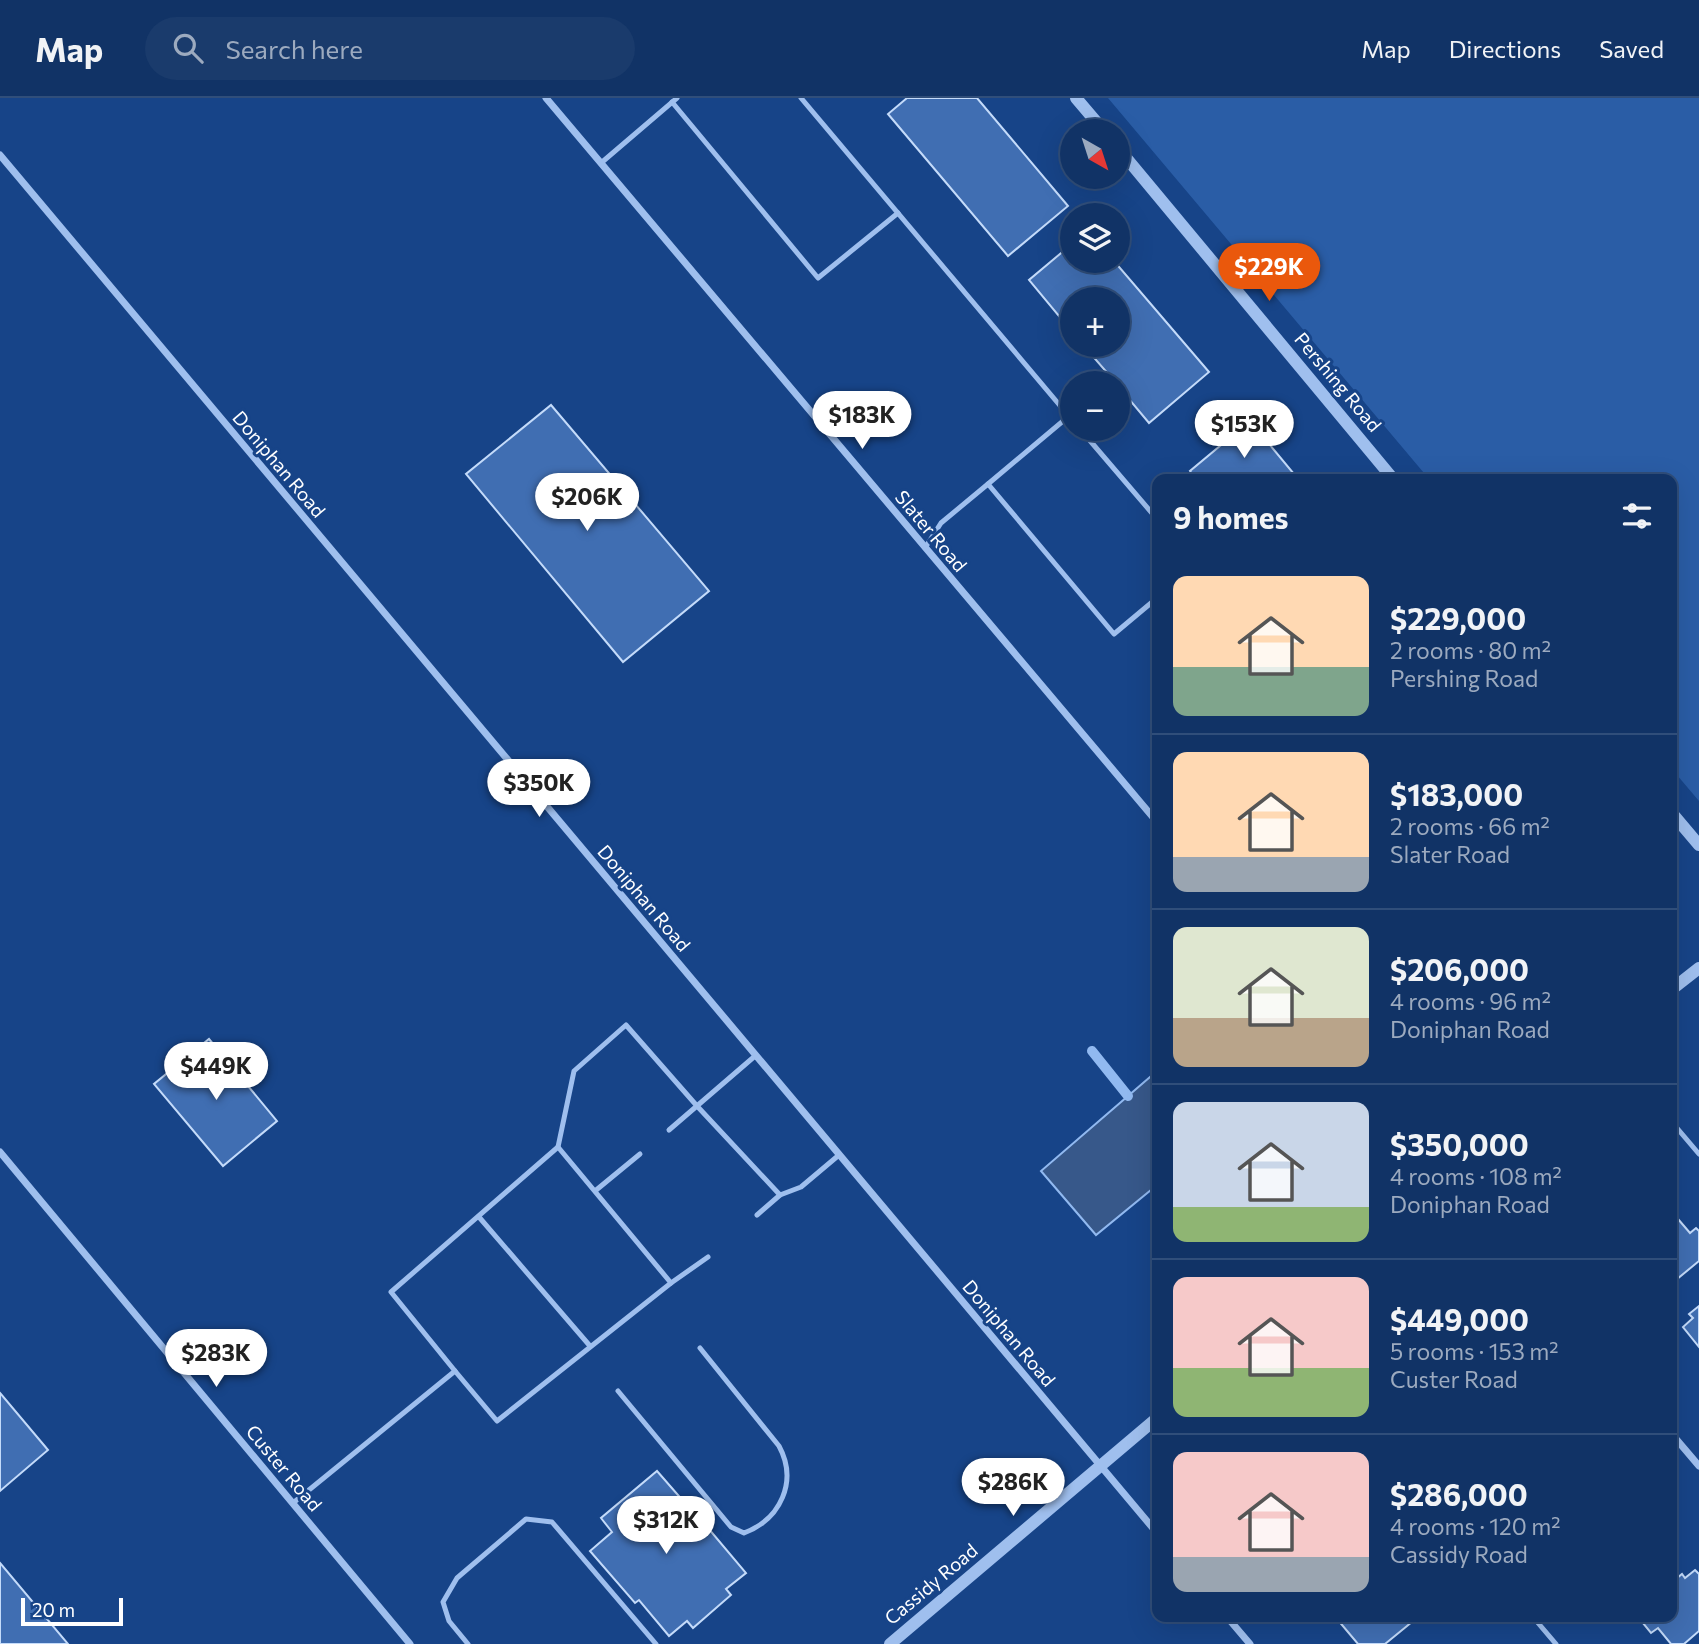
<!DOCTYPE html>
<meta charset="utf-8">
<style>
:root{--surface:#136;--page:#1a3b6c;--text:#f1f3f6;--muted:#9caabf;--line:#304e7a;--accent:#ea580c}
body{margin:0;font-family:Commissioner,sans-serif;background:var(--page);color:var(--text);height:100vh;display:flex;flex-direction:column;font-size:26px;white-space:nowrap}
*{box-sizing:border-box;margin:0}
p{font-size:23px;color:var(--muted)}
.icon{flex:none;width:38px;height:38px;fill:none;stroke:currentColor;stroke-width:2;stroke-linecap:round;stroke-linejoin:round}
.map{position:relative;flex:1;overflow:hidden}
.sheet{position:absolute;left:1152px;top:376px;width:525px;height:1148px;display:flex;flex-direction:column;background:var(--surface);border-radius:14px;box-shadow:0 7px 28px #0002,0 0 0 2px var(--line)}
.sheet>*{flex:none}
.needle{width:46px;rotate:141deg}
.buttons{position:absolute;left:1060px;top:21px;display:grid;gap:14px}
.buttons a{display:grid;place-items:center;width:70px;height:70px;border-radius:50%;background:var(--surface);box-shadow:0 7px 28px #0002,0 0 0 2px var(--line);font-size:35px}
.scale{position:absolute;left:21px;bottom:18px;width:102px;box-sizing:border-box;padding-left:7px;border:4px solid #fff;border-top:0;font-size:19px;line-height:24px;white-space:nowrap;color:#fff;-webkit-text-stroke:5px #174488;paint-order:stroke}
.price{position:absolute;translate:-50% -60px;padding:0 16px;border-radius:24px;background:#fff;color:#222;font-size:23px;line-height:46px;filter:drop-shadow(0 2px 4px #0008)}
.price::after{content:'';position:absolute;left:50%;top:42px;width:21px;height:16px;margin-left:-10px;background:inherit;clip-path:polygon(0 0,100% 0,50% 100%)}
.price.on{background:var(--accent);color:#fff}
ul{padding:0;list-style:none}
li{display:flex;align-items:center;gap:21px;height:175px;padding:0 21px}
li+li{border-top:2px solid var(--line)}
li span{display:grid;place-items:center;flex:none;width:196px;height:140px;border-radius:14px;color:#555}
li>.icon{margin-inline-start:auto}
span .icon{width:84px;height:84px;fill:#fffc;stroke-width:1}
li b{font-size:30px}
h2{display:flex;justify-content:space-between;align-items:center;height:84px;padding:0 21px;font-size:30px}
header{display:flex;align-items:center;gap:42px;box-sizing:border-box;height:98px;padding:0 35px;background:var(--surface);border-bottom:2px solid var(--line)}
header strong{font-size:33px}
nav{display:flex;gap:38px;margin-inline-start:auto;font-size:24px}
.search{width:490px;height:63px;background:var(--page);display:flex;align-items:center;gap:18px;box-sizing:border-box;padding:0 24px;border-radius:38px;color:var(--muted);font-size:26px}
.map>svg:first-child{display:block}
.green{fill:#2a5da6}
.water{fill:#37588a;stroke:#91b9f0;stroke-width:2}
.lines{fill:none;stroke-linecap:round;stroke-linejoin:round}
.stream{stroke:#91b9f0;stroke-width:10}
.building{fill:#406eb2;stroke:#c4dbfa;stroke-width:2}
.service{stroke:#9fbfee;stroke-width:5}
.minor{stroke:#9fbfee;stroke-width:7}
.tertiary{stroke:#9fbfee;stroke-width:12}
.labels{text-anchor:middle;stroke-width:6;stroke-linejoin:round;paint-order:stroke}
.street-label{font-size:19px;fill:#fff;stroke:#174488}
</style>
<header>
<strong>Map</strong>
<div class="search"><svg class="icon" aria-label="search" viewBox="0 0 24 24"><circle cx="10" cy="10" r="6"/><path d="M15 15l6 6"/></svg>Search here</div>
<nav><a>Map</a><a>Directions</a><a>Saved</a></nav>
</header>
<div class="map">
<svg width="1699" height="1546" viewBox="0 0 1699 1546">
<rect width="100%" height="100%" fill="#174488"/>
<!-- green -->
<polygon class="green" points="1108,0 1699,0 1699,703 1671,670 1671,382 1429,381"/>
<!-- water -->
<polygon class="water" points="1157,973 1157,1087 1096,1137 1041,1073"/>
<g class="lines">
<!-- stream -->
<polyline class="stream" points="1092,953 1128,998"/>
</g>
<!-- building -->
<g class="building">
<polygon points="907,0 977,0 1068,108 1008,158 888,16"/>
<polygon points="1073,145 1073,163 1114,163 1209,274 1149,325 1118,288 1118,285 1116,285 1083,247 1118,247 1118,201 1073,201 1073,235 1029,182"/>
<polygon points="551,307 709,493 623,564 466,376"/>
<polygon points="1250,323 1299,382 1197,382 1190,373"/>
<polygon points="209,941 277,1023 223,1068 154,986"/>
<polygon points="1672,1114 1690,1135 1696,1130 1699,1133 1699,1163 1671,1186"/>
<polygon points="1699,1208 1699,1249 1683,1229 1693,1220 1689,1216"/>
<polygon points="0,1295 48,1352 0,1393"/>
<polygon points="657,1373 691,1412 695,1408 711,1427 708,1430 746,1475 726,1491 731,1497 693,1530 687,1523 669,1538 639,1502 635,1505 590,1453 612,1434 601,1420"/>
<polygon points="0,1465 68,1546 0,1546"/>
<polygon points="1695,1472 1699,1476 1699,1533 1684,1546 1671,1546 1658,1530 1651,1535 1638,1519 1671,1519 1671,1485 1682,1476 1685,1480"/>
<polygon points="1339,1519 1418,1519 1385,1546 1358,1546 1337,1521"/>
</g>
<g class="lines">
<!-- service -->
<g class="service">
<polyline points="801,0 1073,323"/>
<polyline points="672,4 818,180 898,115"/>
<polyline points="601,65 677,0"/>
<polyline points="1080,331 1157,421"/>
<polyline points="988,386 1069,318"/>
<polyline points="925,450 941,425 988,386 1114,536 1157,500"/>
<polyline points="1671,1023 1699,1056"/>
<polyline points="669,1032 755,958"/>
<polyline points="595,1093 640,1056"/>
<polyline points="757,1117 780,1097"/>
<polyline points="479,1119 590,1248"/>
<polyline points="671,1185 708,1159"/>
<polyline points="455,1273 391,1194 558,1049"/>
<path d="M 618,1293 L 731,1429 L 744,1435 C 781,1421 798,1383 779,1348 L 700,1250"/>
<polyline points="293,1405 455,1273 497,1323 671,1185 558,1049 574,973 626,927 697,1008 780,1097 801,1089 839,1057"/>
<polyline points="1533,1519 1556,1546"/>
<polyline points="468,1546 449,1523 443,1504 457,1480 526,1421 552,1424 656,1546"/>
</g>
<!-- minor -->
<g class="minor">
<polyline points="546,0 1157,724"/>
<polyline points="0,57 1157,1435"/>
<polyline points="0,1054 410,1546"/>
<polyline points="1671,1335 1699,1368"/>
<polyline points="1227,1519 1250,1546"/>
</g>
<!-- tertiary -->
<g class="tertiary">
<polyline points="1076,0 1104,33"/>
<polyline points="1118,50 1394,382"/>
<polyline points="1671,714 1699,747"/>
<polyline points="1671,892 1699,870"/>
<polyline points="890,1546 1157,1320"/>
</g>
</g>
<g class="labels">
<!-- street labels -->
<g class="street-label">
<text transform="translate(1338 284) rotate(50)" y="7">Pershing Road</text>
<text transform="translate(279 366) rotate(50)" y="7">Doniphan Road</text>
<text transform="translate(931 433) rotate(50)" y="7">Slater Road</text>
<text transform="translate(644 800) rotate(50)" y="7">Doniphan Road</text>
<text transform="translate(1009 1235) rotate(50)" y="7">Doniphan Road</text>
<text transform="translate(284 1370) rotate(50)" y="7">Custer Road</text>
<text transform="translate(931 1486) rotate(-40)" y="7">Cassidy Road</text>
</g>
</g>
</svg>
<div class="buttons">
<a><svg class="needle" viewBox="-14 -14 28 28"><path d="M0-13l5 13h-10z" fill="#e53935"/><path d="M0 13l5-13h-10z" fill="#9caabf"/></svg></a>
<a><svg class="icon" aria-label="layers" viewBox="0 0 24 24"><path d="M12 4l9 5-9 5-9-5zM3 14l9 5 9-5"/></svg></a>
<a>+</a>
<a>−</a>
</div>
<div class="scale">20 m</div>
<b class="price on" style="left:1269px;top:205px">$229K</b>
<b class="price" style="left:862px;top:353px">$183K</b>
<b class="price" style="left:1244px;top:362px">$153K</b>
<b class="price" style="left:587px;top:435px">$206K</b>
<b class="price" style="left:539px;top:721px">$350K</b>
<b class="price" style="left:216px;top:1004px">$449K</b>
<b class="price" style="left:216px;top:1291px">$283K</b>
<b class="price" style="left:1013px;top:1420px">$286K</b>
<b class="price" style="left:666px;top:1458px">$312K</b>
<section class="sheet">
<h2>9 homes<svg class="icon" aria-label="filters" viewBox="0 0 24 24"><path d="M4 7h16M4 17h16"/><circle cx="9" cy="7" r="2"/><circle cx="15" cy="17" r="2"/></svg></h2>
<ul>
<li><span style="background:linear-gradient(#ffd9b3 65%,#7fa58c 0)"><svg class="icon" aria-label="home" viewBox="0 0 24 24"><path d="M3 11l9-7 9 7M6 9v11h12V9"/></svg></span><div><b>$229,000</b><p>2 rooms · 80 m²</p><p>Pershing Road</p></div></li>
<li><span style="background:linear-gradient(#ffd9b3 75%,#9aa5b1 0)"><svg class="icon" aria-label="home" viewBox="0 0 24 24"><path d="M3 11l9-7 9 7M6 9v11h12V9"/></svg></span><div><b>$183,000</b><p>2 rooms · 66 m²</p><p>Slater Road</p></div></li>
<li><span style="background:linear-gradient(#dfe7d0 65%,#b9a48a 0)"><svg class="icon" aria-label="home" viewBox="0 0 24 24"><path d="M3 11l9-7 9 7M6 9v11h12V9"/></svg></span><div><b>$206,000</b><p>4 rooms · 96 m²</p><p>Doniphan Road</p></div></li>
<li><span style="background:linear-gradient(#c9d6e8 75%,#8fb573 0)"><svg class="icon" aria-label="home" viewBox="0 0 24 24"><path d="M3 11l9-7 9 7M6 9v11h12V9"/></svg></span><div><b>$350,000</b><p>4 rooms · 108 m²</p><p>Doniphan Road</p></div></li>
<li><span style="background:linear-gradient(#f6c9c9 65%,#8fb573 0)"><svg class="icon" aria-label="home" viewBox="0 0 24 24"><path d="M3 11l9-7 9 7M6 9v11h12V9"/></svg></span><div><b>$449,000</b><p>5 rooms · 153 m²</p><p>Custer Road</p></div></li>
<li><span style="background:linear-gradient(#f6c9c9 75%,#9aa5b1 0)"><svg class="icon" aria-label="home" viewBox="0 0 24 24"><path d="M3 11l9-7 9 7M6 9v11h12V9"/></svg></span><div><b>$286,000</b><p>4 rooms · 120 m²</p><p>Cassidy Road</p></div></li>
</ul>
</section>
</div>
